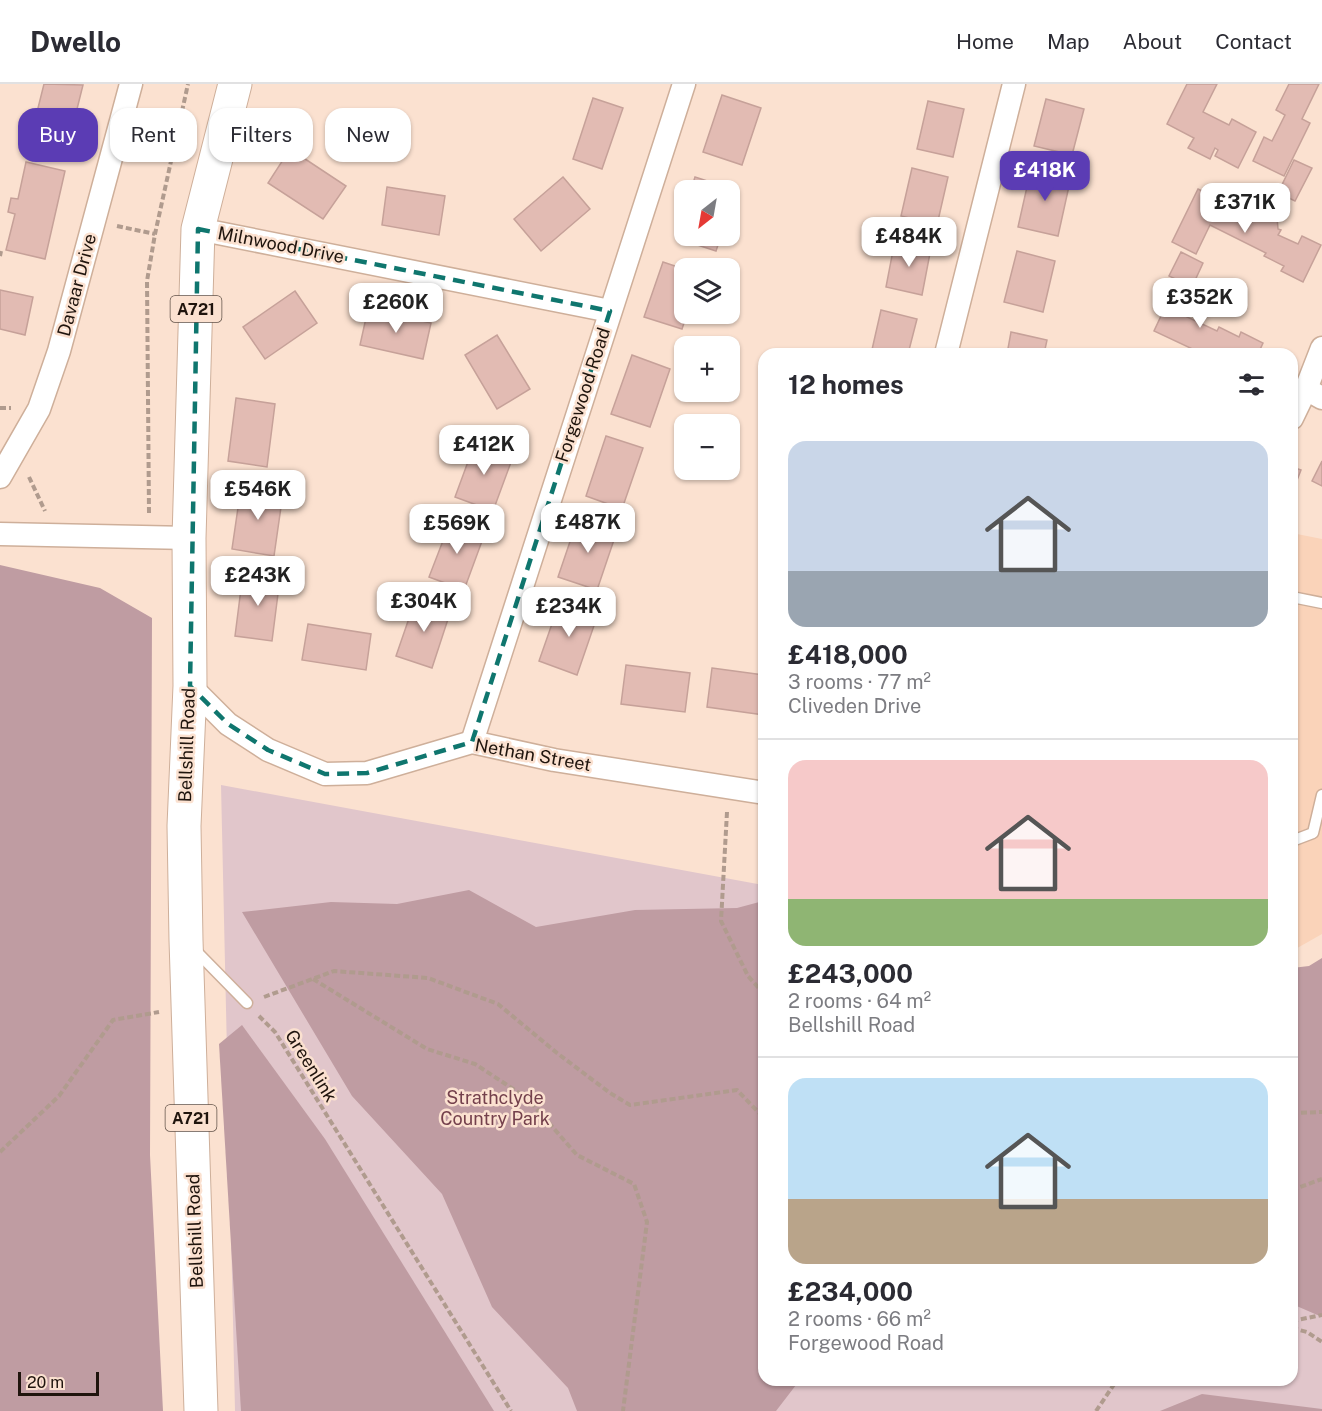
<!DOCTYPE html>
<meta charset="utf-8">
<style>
:root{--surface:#fff;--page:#f2f2f3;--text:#2b2b33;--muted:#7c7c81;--line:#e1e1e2;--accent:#5b3cb4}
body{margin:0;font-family:"Public Sans",sans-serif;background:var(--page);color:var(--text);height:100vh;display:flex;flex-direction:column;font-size:22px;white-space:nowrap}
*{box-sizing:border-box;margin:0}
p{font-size:20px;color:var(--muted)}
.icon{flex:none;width:33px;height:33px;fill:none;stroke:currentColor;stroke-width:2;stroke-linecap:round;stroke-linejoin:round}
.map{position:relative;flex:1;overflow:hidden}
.sheet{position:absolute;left:758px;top:264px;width:540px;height:1038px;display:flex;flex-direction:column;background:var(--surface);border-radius:18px;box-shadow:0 2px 4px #0004}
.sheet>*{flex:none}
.hud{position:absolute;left:18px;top:24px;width:570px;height:54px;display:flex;gap:12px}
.needle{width:39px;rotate:211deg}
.tools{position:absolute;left:674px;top:96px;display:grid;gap:12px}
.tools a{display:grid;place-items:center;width:66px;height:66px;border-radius:12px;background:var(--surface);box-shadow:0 2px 4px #0004;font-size:30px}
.scale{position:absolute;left:18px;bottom:15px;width:81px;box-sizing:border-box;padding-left:6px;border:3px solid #1f140d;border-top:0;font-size:16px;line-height:21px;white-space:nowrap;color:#1f140d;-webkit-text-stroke:4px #fbe1d0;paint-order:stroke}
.price{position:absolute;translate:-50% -51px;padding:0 14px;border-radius:12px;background:#fff;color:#222;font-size:20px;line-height:39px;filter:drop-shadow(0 2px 3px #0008)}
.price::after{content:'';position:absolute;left:50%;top:36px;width:18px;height:14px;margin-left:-9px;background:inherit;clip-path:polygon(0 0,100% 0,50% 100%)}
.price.active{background:var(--accent);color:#fff}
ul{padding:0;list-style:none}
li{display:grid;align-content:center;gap:12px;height:318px;padding:0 30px}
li+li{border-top:2px solid var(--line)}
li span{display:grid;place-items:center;height:186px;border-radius:18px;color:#555}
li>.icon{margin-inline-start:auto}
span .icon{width:108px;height:108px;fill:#fffc;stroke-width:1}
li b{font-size:26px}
h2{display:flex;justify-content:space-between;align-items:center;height:72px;padding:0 30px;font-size:26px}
.pill{padding:0 21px;border-radius:18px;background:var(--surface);box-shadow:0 2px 4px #0004;font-size:21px;line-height:54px}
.pill.active{background:var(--accent);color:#fff}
header{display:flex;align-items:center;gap:36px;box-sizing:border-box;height:84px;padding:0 30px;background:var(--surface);border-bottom:2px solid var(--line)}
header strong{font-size:28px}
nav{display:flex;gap:33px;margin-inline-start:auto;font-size:21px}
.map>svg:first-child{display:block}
.built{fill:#fad3b9}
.green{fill:#e1c6cb}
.forest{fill:#bf9ca2}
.building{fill:#e2bbb3;stroke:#c6a199;stroke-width:1.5}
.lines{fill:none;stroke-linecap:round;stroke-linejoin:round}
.service-casing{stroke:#ceaf9a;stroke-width:13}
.minor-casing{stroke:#ceaf9a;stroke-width:25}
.primary-casing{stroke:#ceaf9a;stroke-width:35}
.path{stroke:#b09b8e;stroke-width:4;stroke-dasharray:6 3;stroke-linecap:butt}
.service{stroke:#fff;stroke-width:10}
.minor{stroke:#fff;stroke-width:22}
.primary{stroke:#fff;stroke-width:33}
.marked{fill:none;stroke:#0f766e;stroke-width:4.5;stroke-dasharray:12 8;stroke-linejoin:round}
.labels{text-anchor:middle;stroke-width:5;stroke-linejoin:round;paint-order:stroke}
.shield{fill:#fbe1d0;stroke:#615248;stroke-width:1.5}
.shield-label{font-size:16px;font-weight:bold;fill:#1f140d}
.street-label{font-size:18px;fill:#1f140d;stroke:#fbe1d0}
.park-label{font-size:18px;fill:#74404c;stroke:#fbe1d0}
</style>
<header>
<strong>Dwello</strong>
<nav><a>Home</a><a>Map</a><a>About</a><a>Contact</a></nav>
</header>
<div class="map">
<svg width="1322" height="1327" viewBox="0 0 1322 1327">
<rect width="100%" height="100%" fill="#fbe1d0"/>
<!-- built -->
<polygon class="built" points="1292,449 1322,455 1322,850 1292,867"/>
<!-- green -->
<polygon class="green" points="221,701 763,801 764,1296 1292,1296 1292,891 1322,892 1322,1327 235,1327"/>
<!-- forest -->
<g class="forest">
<polygon points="0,481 100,504 152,534 150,1071 163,1327 0,1327"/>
<polygon points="469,806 536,843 635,826 737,824 763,817 764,1296 803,1296 796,1301 776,1327 577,1327 568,1304 492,1223 442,1110 352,1012 242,828 331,818 397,820"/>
<polygon points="1322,874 1322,1233 1292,1220 1292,884 1309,882"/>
<polygon points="242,941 325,1055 494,1327 241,1327 219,960"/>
<polygon points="1202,1310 1322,1325 1322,1327 1160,1327"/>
</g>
<!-- building -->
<g class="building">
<polygon points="44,0 83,1 72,45 35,36"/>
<polygon points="1187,0 1217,0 1203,28 1229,41 1232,35 1256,48 1238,84 1215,72 1218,66 1215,64 1210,75 1188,64 1194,54 1167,40"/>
<polygon points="1289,0 1319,0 1302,35 1310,39 1284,92 1253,77 1264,53 1272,57 1285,31 1276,26"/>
<polygon points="722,11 761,24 742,81 703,68"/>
<polygon points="593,14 623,24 602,85 573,75"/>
<polygon points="1046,15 1084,25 1072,71 1034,62"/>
<polygon points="928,17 964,25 953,73 917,65"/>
<polygon points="290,65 346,102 323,135 268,99"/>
<polygon points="1294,76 1312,84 1295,117 1278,109"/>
<polygon points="26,78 65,87 45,175 6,166 15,130 8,128 11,114 18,115"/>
<polygon points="912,84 948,93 937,141 901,132"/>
<polygon points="1031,85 1071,93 1058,152 1018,143"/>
<polygon points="563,93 590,125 541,167 514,135"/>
<polygon points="695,93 735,106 729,126 729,106 691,106"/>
<polygon points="387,103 445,112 439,151 382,141"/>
<polygon points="1198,105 1262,137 1267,128 1277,133 1278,145 1281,146 1278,151 1298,160 1302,152 1321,161 1303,198 1281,187 1284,182 1264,172 1266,169 1210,141 1196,170 1172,158"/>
<polygon points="684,129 684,152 721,152 716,167 676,154"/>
<polygon points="895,156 931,164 922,211 886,203"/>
<polygon points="1017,167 1055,177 1043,228 1004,218"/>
<polygon points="1181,168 1203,179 1192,203 1169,192"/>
<polygon points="663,178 684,185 684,230 687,230 682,245 644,233"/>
<polygon points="1176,200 1198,211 1187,233 1217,247 1219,243 1239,253 1241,248 1263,259 1258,270 1203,270 1154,247"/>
<polygon points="0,206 33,213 25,251 0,245"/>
<polygon points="295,207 317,239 265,275 243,243"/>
<polygon points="368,225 431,239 423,275 360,261"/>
<polygon points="881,226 917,235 908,270 871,270"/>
<polygon points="1011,248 1047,256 1044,270 1007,270"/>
<polygon points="497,251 530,305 497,325 465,271"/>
<polygon points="632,271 670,285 650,343 611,330"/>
<polygon points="236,314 275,320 267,383 228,377"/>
<polygon points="606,352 643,364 622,425 586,412"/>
<polygon points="476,356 514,370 493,427 455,413"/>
<polygon points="1322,377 1322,402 1312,397"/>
<polygon points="1292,383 1301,386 1292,409"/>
<polygon points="241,403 283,409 274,472 232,465"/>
<polygon points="578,434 617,447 597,506 558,493"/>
<polygon points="451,436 485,449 464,506 429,493"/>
<polygon points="243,489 280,494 272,557 235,552"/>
<polygon points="416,514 451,526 432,584 396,572"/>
<polygon points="560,517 598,530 577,591 539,577"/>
<polygon points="308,540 371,550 366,586 302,576"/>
<polygon points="626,581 690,589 685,628 621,620"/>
<polygon points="712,584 764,591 764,631 707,623"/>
</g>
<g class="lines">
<!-- service casing -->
<g class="service-casing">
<g id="service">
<polyline points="1292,513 1322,519"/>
<polyline points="1292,757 1313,749 1322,711"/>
<polyline points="194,865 247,919"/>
</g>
</g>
<!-- minor casing -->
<g class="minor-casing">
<g id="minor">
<polyline points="198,145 610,227"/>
<polyline points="1322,264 1306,305 1322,314"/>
<polyline points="946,270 1014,0"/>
<polyline points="1292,334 1306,305"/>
<polyline points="0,393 39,325 59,267 131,0"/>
<polyline points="0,450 189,454"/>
<polyline points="190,602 228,640 268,666 325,690 367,689 472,658 554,676 764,709"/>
<polyline points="472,658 684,0"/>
</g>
</g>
<!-- primary casing -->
<g class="primary-casing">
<polyline id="primary" points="201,1327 186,856 184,742 190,602 189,454 198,145 235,0"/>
</g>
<!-- path -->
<g class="path">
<polyline points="117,142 155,150"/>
<polyline points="0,172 1,167"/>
<polyline points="0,324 11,324"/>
<polyline points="29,393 45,427"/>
<polyline points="149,429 147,197 155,150 188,0"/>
<polyline points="727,728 721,837 748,892 764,910"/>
<polyline points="313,895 427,965 475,980 527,1014 577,1071 634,1100 647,1138 623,1327"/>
<polyline points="264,913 334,887 428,894 498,920 557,969 610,1009 630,1021 737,1006 764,1034"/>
<polyline points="259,932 275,948 511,1327"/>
<polyline points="1292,1029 1322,1028"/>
<polyline points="0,1068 59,1012 113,936 159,928"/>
<polyline points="1292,1106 1322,1095"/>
<polyline points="1292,1237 1322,1231"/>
<polyline points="1292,1244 1307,1248 1322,1258"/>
<polyline points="1096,1327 1117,1296"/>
</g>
<!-- service -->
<use href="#service" class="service"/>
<!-- minor -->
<use href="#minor" class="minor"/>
<!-- primary -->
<use href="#primary" class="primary"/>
</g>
<!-- marked area -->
<path class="marked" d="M 198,145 L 610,227 L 472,658 L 367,689 L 325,690 L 268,666 L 228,640 L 190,602 Z"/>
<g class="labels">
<!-- shield labels -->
<g class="shield">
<rect x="170.5" y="212" width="51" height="26" rx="4.5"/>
<rect x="165.5" y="1021" width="51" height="26" rx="4.5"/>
</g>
<g class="shield-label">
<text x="196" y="231">A721</text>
<text x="191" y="1040">A721</text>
</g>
<!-- street labels -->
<g class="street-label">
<text transform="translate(281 161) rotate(11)" y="6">Milnwood Drive</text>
<text transform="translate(77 201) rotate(-75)" y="6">Davaar Drive</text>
<text transform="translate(583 311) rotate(-72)" y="6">Forgewood Road</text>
<text transform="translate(187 661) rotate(-88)" y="6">Bellshill Road</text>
<text transform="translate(533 671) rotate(10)" y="6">Nethan Street</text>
<text transform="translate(311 982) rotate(58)" y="6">Greenlink</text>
<text transform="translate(195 1147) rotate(-92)" y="6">Bellshill Road</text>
</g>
<!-- park labels -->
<g class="park-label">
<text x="495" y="1020">Strathclyde<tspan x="495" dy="21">Country Park</tspan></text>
</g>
</g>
</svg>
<div class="tools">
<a><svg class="needle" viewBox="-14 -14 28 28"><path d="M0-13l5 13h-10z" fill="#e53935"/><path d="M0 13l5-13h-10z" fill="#7c7c81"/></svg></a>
<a><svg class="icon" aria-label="layers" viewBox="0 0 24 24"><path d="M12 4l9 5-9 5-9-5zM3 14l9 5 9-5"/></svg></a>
<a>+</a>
<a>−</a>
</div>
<div class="scale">20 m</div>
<b class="price active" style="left:1045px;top:118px">£418K</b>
<b class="price" style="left:1245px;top:150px">£371K</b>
<b class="price" style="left:909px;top:184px">£484K</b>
<b class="price" style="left:1200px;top:245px">£352K</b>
<b class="price" style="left:396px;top:250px">£260K</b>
<b class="price" style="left:484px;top:392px">£412K</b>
<b class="price" style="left:258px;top:437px">£546K</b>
<b class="price" style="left:588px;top:470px">£487K</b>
<b class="price" style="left:457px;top:471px">£569K</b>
<b class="price" style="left:258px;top:523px">£243K</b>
<b class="price" style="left:424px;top:549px">£304K</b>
<b class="price" style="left:569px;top:554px">£234K</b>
<div class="hud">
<a class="pill active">Buy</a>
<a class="pill">Rent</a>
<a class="pill">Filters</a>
<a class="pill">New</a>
</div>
<section class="sheet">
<h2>12 homes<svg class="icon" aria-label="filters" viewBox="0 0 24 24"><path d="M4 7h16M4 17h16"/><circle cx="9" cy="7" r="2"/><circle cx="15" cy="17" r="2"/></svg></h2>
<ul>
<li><span style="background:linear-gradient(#c9d6e8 70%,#9aa5b1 0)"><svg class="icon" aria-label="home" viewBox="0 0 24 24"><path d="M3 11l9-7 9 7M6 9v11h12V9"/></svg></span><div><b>£418,000</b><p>3 rooms · 77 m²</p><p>Cliveden Drive</p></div></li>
<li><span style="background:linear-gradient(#f6c9c9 75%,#8fb573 0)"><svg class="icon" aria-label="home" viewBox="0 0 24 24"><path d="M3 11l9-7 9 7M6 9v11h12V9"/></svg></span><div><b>£243,000</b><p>2 rooms · 64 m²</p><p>Bellshill Road</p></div></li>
<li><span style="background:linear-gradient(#bfe0f5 65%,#b9a48a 0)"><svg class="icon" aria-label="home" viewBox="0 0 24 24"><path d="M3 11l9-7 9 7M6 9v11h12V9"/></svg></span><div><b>£234,000</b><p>2 rooms · 66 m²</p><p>Forgewood Road</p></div></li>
</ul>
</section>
</div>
